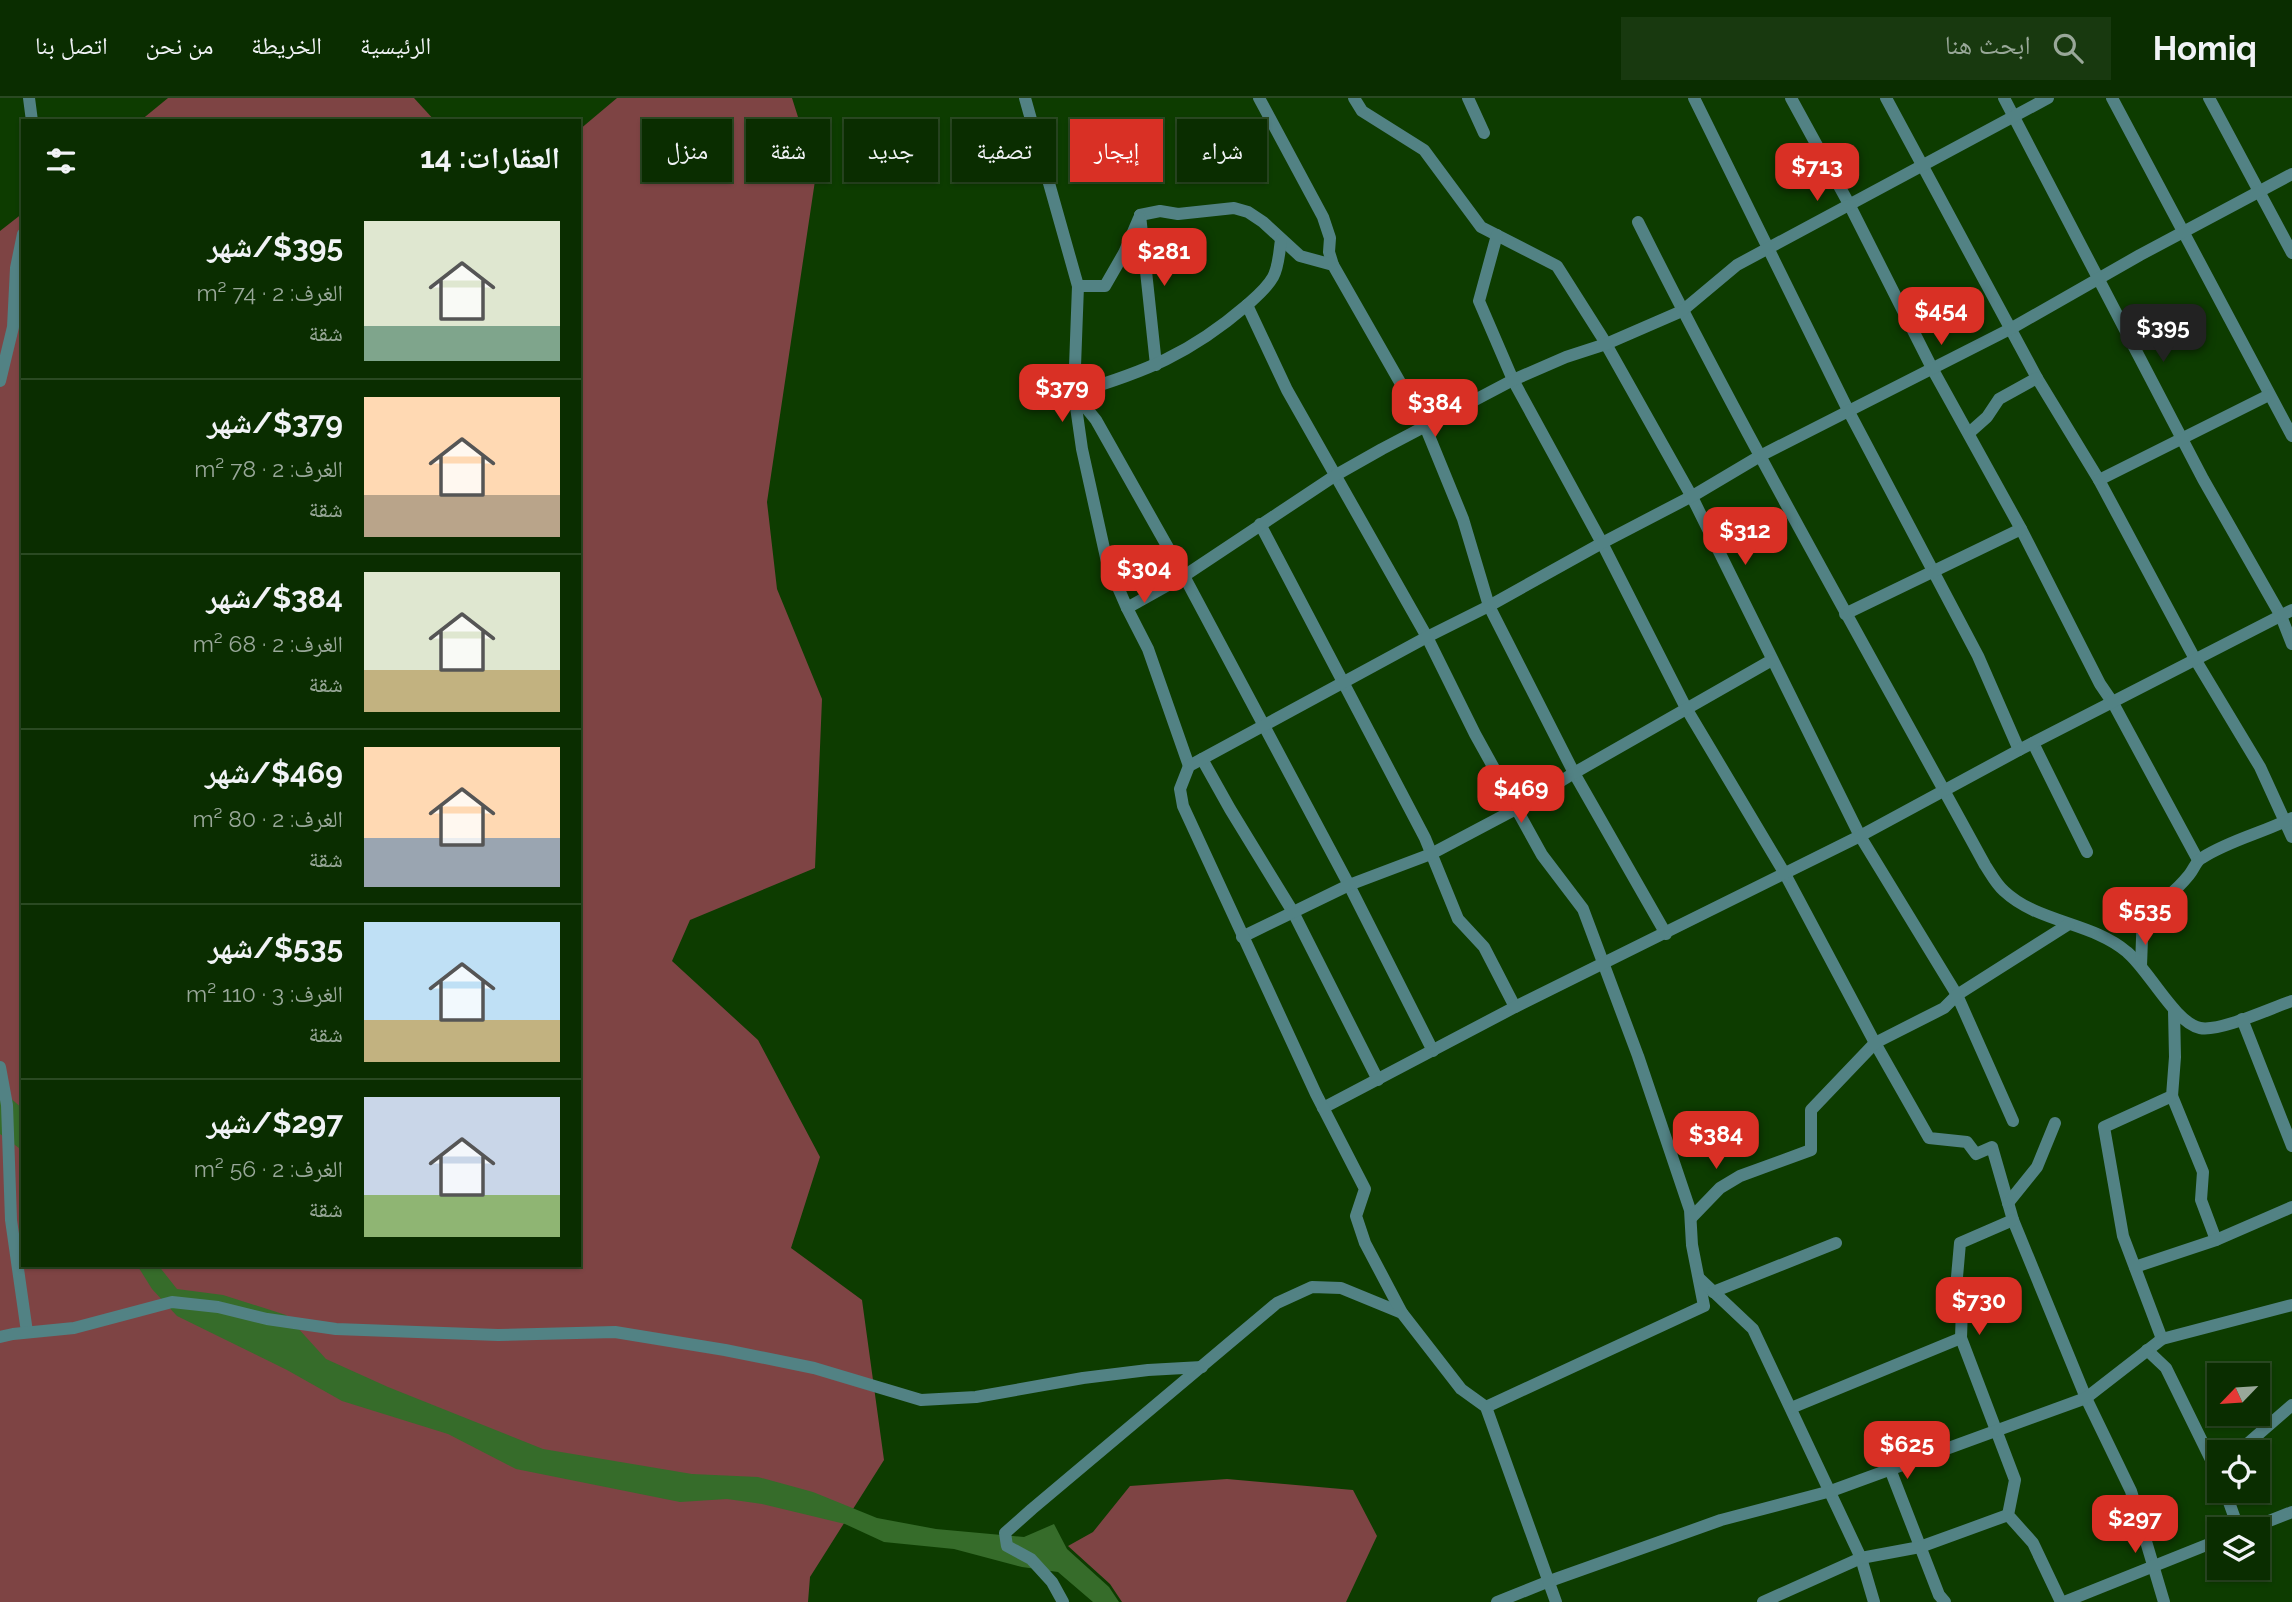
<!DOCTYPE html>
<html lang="ar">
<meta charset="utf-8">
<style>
:root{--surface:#0a2d00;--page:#18390f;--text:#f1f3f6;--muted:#99a899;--line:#2a4922;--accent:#d93025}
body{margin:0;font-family:Raleway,"Noto Naskh Arabic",sans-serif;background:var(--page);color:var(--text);direction:rtl;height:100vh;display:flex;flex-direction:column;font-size:26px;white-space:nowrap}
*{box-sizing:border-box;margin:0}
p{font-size:23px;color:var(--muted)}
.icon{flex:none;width:38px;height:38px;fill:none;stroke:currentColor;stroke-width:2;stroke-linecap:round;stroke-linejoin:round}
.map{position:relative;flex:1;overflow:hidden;direction:ltr}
.panel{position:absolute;left:21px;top:21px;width:560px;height:1148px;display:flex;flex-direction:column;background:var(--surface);border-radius:0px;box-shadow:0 2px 5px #0004,0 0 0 2px var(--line);direction:rtl}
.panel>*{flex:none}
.hud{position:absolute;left:602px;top:21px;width:665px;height:63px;direction:rtl;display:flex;gap:14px}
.needle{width:46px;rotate:245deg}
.fabs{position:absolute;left:2207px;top:1265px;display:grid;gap:14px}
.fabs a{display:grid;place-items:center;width:63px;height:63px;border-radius:0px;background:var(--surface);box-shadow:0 2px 5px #0004,0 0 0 2px var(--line);font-size:35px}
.price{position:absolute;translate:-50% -60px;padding:0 16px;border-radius:14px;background:var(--accent);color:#fff;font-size:23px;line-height:46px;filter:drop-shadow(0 2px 4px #0008)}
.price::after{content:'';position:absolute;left:50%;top:42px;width:21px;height:16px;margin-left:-10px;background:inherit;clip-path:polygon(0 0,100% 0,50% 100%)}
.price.selected{background:#222;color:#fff}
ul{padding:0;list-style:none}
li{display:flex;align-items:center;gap:21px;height:175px;padding:0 21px}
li+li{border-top:2px solid var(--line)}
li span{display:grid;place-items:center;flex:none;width:196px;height:140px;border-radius:0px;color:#555}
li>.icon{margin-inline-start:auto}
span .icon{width:84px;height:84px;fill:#fffc;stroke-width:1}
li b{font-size:30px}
h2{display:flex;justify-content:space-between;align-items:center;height:84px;padding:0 21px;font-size:30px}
.tag{padding:0 24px;border-radius:0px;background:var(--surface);box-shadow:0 2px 5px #0004,0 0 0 2px var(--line);font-size:24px;line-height:63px}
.tag.selected{background:var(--accent);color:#fff}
header{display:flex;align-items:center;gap:42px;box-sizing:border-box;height:98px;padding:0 35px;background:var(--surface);border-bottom:2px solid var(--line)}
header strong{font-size:33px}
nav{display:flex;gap:38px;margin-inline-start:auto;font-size:24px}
.search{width:490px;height:63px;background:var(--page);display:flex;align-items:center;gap:18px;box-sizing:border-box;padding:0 24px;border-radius:0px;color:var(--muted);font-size:26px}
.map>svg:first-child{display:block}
.green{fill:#7e4444}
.water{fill:#366c2a}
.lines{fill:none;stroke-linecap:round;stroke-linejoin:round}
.street{stroke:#528284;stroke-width:12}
</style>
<header>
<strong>Homiq</strong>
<div class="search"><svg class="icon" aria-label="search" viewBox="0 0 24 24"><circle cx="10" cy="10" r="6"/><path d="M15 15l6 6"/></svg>ابحث هنا</div>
<nav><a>الرئيسية</a><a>الخريطة</a><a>من نحن</a><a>اتصل بنا</a></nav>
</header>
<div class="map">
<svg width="2292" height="1504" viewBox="0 0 2292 1504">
<rect width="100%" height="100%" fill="#0d3c00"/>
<!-- green -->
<g class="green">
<polygon points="168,0 414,0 435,23 140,23"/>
<polygon points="617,0 792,0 816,76 767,404 777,491 822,601 815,770 690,822 672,863 758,942 820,1059 791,1150 862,1202 884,1362 810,1479 808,1504 0,1504 0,133 23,115 23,1167 579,1167 579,32"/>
<polygon points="1227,1381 1353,1392 1377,1438 1346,1504 1122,1504 1110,1486 1068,1448 1093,1434 1130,1388"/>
</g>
<!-- water -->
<g class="water">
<polygon points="0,991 23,1011 23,1053 0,1036"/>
<polygon points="137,1167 158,1167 177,1191 223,1197 286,1217 326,1261 388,1289 543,1351 692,1376 758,1379 813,1394 877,1420 936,1431 1024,1439 1054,1426 1067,1451 1109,1489 1119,1504 1093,1504 1058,1474 1022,1469 954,1451 884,1444 845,1426 762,1406 727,1401 680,1404 516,1371 448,1336 342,1303 287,1272 177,1218 152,1191"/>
</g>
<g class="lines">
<!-- street -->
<g class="street">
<polyline points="29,0 32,23"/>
<polyline points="1025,0 1078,188 1074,295 1082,351 1107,464 1127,510 1148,551 1189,668"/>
<polyline points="1259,0 1323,119 1330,140 1329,154 1333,167"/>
<polyline points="1354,0 1362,13 1424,52 1481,129 1557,168 1602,239 1692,399 1860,738 1957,897 2013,1023"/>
<polyline points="1468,0 1484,35"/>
<polyline points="1694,0 1848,312 1978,558 2019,652"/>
<polyline points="1791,0 1849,106 1933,272 2021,431 2100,586 2113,605 2198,762"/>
<polyline points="1886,0 2037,280 2099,382 2195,561 2260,669 2292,739"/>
<polyline points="2004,0 2203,381 2281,518 2292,546"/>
<polyline points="2112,0 2292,338"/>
<polyline points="2209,0 2292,155"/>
<polyline points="1140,117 1160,113 1178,116 1234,110 1248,114 1263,124 1300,158 1333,167 1425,328 1463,421 1489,508 1574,675 1666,836"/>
<polyline points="1140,117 1156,267"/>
<path d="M 1638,124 C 1747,342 1868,553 1985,767 C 1991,776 1996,786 2004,793 C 2038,825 2092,824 2127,854 C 2149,872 2175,925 2200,930 C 2220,934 2271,910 2292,903"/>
<polyline points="1497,137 1479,203 1513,282 1602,445 1686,610 1785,776 1875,945 1929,1040 1967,1044 1976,1056 1992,1049 2013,1122 2086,1300 2131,1393 2164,1504"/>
<polyline points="1078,188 1105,188 1124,155 1139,120"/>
<polyline points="1247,207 1287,292 1427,539 1475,636 1542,757 1583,811 1638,958 1690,1112 1692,1147 1704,1208 1486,1309"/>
<polyline points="0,283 13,229 16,170 23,136"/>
<polyline points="1074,295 1096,322 1184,478 1349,787 1433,953"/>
<path d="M 1074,295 C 1145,274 1190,256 1247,207 C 1256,199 1267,190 1273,179 C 1279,168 1279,154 1281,142"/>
<polyline points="1969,335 1987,319 1999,301 2037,280"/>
<polyline points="2099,382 2269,297"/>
<polyline points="1260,426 1425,740 1458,821 1484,849 1515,909"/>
<polyline points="1127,510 1184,478 1336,377 1382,351 1513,282 1566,259 1606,246 1682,213 1737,167 2048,0"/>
<polyline points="1845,516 2021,431"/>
<polyline points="2033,645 2087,754"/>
<polyline points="1202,661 1230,711 1293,814 1378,982"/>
<polyline points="1242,839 1349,787 1431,756 1516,711 1574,675 1772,562"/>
<path d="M 2141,868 L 2143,813 C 2162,805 2176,793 2189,777 C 2194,771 2196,763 2202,760 C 2230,742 2263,735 2292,720"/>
<polyline points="2242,921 2292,1048"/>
<polyline points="0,969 7,1007 11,1122 27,1234"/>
<polyline points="2172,998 2203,1074 2201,1102 2216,1142"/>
<polyline points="1323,1010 1515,909 1860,738 2019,652 2292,512"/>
<polyline points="2008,1105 2037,1069 2055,1025"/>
<polyline points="1692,1119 1720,1090 1740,1078 1811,1052 1811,1012 1875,945 1944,910 1957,897 2069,826"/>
<polyline points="2013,1122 1960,1145 1957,1179 1962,1209 1961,1240 2015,1382 2008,1417 2033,1445 2061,1504"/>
<polyline points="2135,1169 2216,1142 2292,1109"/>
<polyline points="1700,1181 1753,1231 1861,1460 1874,1504"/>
<polyline points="1713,1194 1836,1145"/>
<polyline points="0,1239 13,1236 74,1230 172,1204 218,1209 267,1221 336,1231 498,1237 615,1234 725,1252 814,1270 921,1302 976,1299 1083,1280 1148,1272 1202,1269"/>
<polyline points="2162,1241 2123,1138 2104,1029 2172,998 2175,959 2174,912"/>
<polyline points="2147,1252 2166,1270 2219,1378"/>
<polyline points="1791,1310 1961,1240"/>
<polyline points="2238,1354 2292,1307"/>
<polyline points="1890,1371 1939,1497 1945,1504"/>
<polyline points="2225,1393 2239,1432"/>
<polyline points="2246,1432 2292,1414"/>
<polyline points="1063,1504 1052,1484 1031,1461 1007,1448 1005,1435 1032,1411 1277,1205 1312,1189 1341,1190 1402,1215"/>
<polyline points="1497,1504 1547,1484 1721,1422 1831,1393 2086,1300 2162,1241 2292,1207"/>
<polyline points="1556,1504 1486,1309 1461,1291 1402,1215 1365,1145 1356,1118 1365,1091 1316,996 1183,708 1180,691 1189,668 1427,539 1489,508 1602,445 1696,396 1760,358 2012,230 2140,157 2292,76"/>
<polyline points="1763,1504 1861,1460 1920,1449 2008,1417"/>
<polyline points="2064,1504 2219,1442"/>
</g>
</g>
</svg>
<div class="fabs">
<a><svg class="needle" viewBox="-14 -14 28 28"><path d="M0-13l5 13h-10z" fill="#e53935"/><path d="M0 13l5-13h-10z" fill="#99a899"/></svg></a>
<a><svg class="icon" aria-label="locate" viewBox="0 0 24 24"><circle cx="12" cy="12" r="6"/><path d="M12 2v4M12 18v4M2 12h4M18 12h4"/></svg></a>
<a><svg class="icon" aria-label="layers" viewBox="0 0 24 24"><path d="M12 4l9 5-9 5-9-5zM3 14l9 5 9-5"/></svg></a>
</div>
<b class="price" style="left:1817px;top:105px">$713</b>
<b class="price" style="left:1164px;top:190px">$281</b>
<b class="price" style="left:1941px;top:249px">$454</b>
<b class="price selected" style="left:2163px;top:266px">$395</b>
<b class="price" style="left:1062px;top:326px">$379</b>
<b class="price" style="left:1435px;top:341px">$384</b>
<b class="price" style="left:1745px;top:469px">$312</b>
<b class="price" style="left:1144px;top:507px">$304</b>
<b class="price" style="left:1521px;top:727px">$469</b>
<b class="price" style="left:2145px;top:849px">$535</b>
<b class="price" style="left:1716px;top:1073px">$384</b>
<b class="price" style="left:1979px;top:1239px">$730</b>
<b class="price" style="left:1907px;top:1383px">$625</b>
<b class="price" style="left:2135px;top:1457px">$297</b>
<div class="hud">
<a class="tag">شراء</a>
<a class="tag selected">إيجار</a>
<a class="tag">تصفية</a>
<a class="tag">جديد</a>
<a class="tag">شقة</a>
<a class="tag">منزل</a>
</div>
<section class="panel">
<h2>العقارات: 14<svg class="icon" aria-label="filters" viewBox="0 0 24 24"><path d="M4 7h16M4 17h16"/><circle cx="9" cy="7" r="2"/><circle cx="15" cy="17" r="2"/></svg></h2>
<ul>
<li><span style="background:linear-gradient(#dfe7d0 75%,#7fa58c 0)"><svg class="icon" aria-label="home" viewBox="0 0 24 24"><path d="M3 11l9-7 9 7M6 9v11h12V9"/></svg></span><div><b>$395/شهر</b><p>الغرف: 2 · 74 m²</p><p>شقة</p></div></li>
<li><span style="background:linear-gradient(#ffd9b3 70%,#b9a48a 0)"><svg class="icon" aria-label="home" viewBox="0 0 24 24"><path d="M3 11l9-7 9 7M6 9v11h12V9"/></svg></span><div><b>$379/شهر</b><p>الغرف: 2 · 78 m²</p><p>شقة</p></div></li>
<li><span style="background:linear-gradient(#dfe7d0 70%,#c2b280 0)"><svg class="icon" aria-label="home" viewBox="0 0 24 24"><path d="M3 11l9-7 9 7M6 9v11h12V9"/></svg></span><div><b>$384/شهر</b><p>الغرف: 2 · 68 m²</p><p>شقة</p></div></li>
<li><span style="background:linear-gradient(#ffd9b3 65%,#9aa5b1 0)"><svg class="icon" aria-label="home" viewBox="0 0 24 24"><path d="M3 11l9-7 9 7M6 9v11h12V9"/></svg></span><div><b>$469/شهر</b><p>الغرف: 2 · 80 m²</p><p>شقة</p></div></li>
<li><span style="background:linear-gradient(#bfe0f5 70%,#c2b280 0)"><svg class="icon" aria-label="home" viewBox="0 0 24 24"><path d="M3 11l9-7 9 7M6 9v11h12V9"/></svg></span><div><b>$535/شهر</b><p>الغرف: 3 · 110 m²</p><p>شقة</p></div></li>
<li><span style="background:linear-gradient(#c9d6e8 70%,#8fb573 0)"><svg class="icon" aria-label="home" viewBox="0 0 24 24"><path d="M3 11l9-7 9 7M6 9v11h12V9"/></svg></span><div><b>$297/شهر</b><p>الغرف: 2 · 56 m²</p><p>شقة</p></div></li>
</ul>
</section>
</div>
